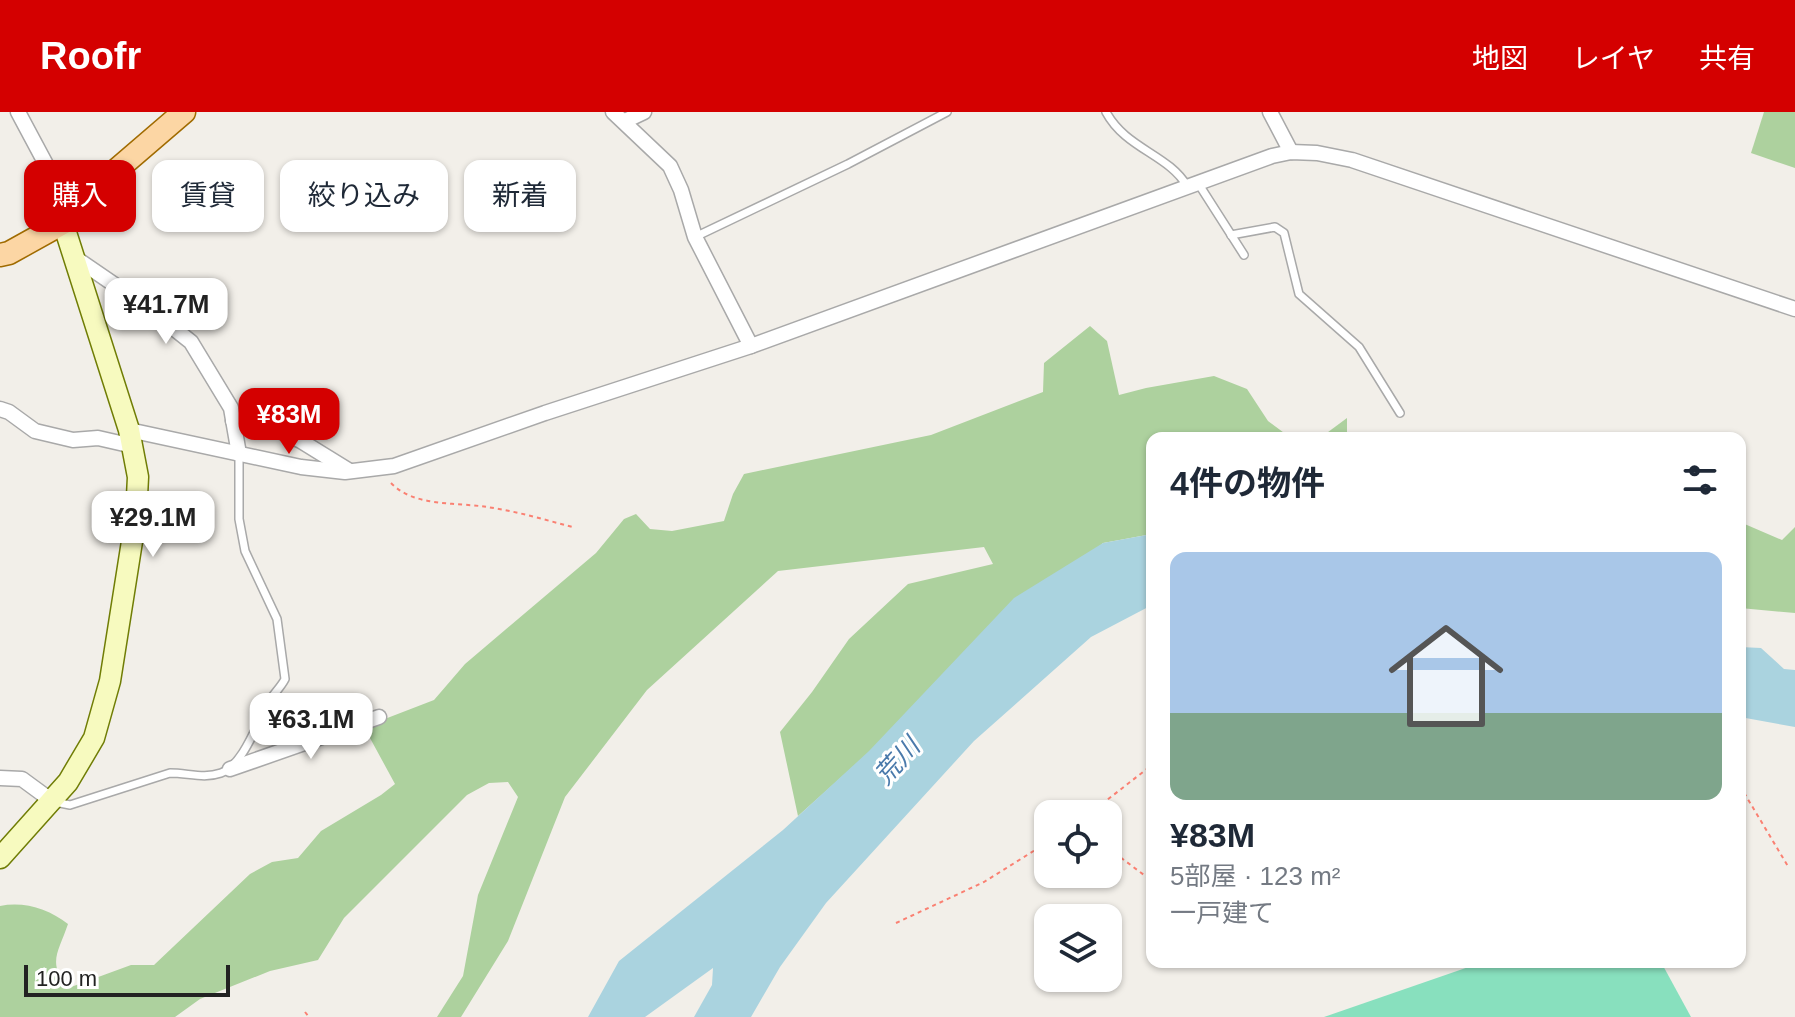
<!DOCTYPE html>
<html lang="ja">
<meta charset="utf-8">
<style>
:root{--surface:#fff;--page:#f2f2f3;--text:#1f2937;--muted:#747a83;--accent:#d40000}
body{margin:0;font-family:Arial,"Noto Sans JP",sans-serif;background:var(--page);color:var(--text);height:100vh;display:flex;flex-direction:column;font-size:30px;white-space:nowrap}
*{box-sizing:border-box;margin:0}
p{font-size:26px;color:var(--muted)}
.icon{flex:none;width:44px;height:44px;fill:none;stroke:currentColor;stroke-width:2;stroke-linecap:round;stroke-linejoin:round}
.map{position:relative;flex:1;overflow:hidden}
.panel{position:absolute;left:1146px;top:320px;width:600px;height:536px;display:flex;flex-direction:column;background:var(--surface);border-radius:16px;box-shadow:0 2px 6px #0004}
.panel>*{flex:none}
.top-card{position:absolute;left:24px;top:48px;width:760px;height:72px;display:flex;gap:16px}
.tools{position:absolute;left:1034px;top:688px;display:grid;gap:16px}
.tools a{display:grid;place-items:center;width:88px;height:88px;border-radius:16px;background:var(--surface);box-shadow:0 2px 6px #0004;font-size:40px}
.scale{position:absolute;left:24px;bottom:20px;width:206px;box-sizing:border-box;padding-left:8px;border:4px solid #222;border-top:0;font-size:22px;line-height:28px;white-space:nowrap;color:#222;-webkit-text-stroke:6px #fff;paint-order:stroke}
.price{position:absolute;translate:-50% -68px;padding:0 18px;border-radius:16px;background:#fff;color:#222;font-size:26px;line-height:52px;filter:drop-shadow(0 2px 4px #0008)}
.price::after{content:'';position:absolute;left:50%;top:48px;width:24px;height:18px;margin-left:-12px;background:inherit;clip-path:polygon(0 0,100% 0,50% 100%)}
.price.on{background:var(--accent);color:#fff}
ul{padding:0;list-style:none}
li{display:grid;align-content:center;gap:16px;height:424px;padding:0 24px}
li span{display:grid;place-items:center;height:248px;border-radius:16px;color:#555}
li>.icon{margin-inline-start:auto}
span .icon{width:144px;height:144px;fill:#fffc;stroke-width:1}
li b{font-size:34px}
h2{display:flex;justify-content:space-between;align-items:center;height:96px;padding:0 24px;font-size:34px}
.tag{padding:0 28px;border-radius:16px;background:var(--surface);box-shadow:0 2px 6px #0004;font-size:28px;line-height:72px}
.tag.on{background:var(--accent);color:#fff}
header{display:flex;align-items:center;gap:48px;box-sizing:border-box;height:112px;padding:0 40px;background:var(--accent);color:#fff}
header strong{font-size:38px}
nav{display:flex;gap:44px;margin-inline-start:auto;font-size:28px}
.map>svg:first-child{display:block}
.forest{fill:#add19e}
.pitch{fill:#88e0be}
.water{fill:#aad3df}
.lines{fill:none;stroke-linecap:round;stroke-linejoin:round}
.lane-casing{stroke:#a9a9a9;stroke-width:10}
.street-casing{stroke:#a9a9a9;stroke-width:17}
.secondary-casing{stroke:#707d05;stroke-width:23}
.primary-casing{stroke:#a06b00;stroke-width:25}
.path{stroke:#fa8072;stroke-width:2;stroke-dasharray:4 4;stroke-linecap:butt}
.lane{stroke:#fff;stroke-width:7}
.street{stroke:#fff;stroke-width:14}
.secondary{stroke:#f7fabf;stroke-width:20}
.primary{stroke:#fcd6a4;stroke-width:22}
.labels{text-anchor:middle;stroke-width:6;stroke-linejoin:round;paint-order:stroke}
.water-label{font-size:26px;font-style:italic;fill:#4a7aab;stroke:#fff}
</style>
<header>
<strong>Roofr</strong>
<nav><a>地図</a><a>レイヤ</a><a>共有</a></nav>
</header>
<div class="map">
<svg width="1795" height="905" viewBox="0 0 1795 905">
<rect width="100%" height="100%" fill="#f2efe9"/>
<!-- forest -->
<g class="forest">
<polygon points="1764,0 1795,0 1795,56 1751,41"/>
<path d="M 1090,214 L 1107,229 L 1119,283 L 1146,276 L 1214,264 L 1247,277 L 1268,309 L 1291,326 L 1152,326 L 1152,422 L 1103,431 L 798,704 L 780,620 L 812,580 L 849,527 L 908,472 L 993,452 L 984,435 L 778,459 L 647,578 L 565,685 L 508,829 L 461,905 L 437,905 L 463,864 L 478,783 L 518,685 L 508,670 L 489,671 L 467,683 L 344,806 L 318,848 L 270,859 L 200,887 L 175,905 L 0,905 L 0,794 C 24,789 49,797 68,812 C 59,839 45,854 71,875 L 131,853 L 154,853 L 250,762 L 272,750 L 298,746 L 321,719 L 381,683 L 395,672 L 364,615 L 434,588 L 465,552 L 596,441 L 624,407 L 636,402 L 650,417 L 672,419 L 724,409 L 733,382 L 744,362 L 931,323 L 1043,280 L 1044,251 Z"/>
<polygon points="1347,306 1347,326 1320,326"/>
<polygon points="1740,410 1782,428 1795,415 1795,501 1740,496"/>
</g>
<!-- pitch -->
<polygon class="pitch" points="1483,850 1661,850 1691,905 1324,905"/>
<!-- water -->
<g class="water">
<polygon points="1152,422 1152,493 1091,525 974,629 826,791 780,855 751,905 694,905 712,873 713,856 645,905 588,905 619,849 783,718 869,639 1014,486 1103,431"/>
<polygon points="1740,535 1761,536 1784,557 1795,558 1795,615 1740,605"/>
</g>
<g class="lines">
<!-- lane casing -->
<g class="lane-casing">
<g id="lane">
<path d="M 1106,0 C 1126,37 1168,42 1187,74"/>
<polyline points="1198,71 1244,143"/>
<polyline points="1231,123 1275,115 1284,121 1299,182 1359,235 1400,301"/>
<polyline points="695,125 848,52 947,0"/>
<path d="M 55,690 L 70,693 L 170,661 C 188,661 204,667 221,661 C 244,653 258,608 270,588 C 275,580 281,575 285,567 L 277,507 L 245,439 L 239,407 L 239,342"/>
</g>
</g>
<!-- street casing -->
<g class="street-casing">
<g id="street">
<polyline points="18,0 72,101"/>
<polyline points="613,0 670,54 681,78 695,125 751,234"/>
<polyline points="1270,0 1291,40"/>
<polyline points="625,9 644,0"/>
<polyline points="74,145 147,195 191,230 231,296 239,342"/>
<polyline points="0,297 9,300 35,319 73,328 98,326 133,334"/>
<polyline points="233,309 262,311 301,329 348,358"/>
<polyline points="129,318 301,355 345,360 394,354 545,301 751,234 1272,44 1291,40 1317,41 1352,48 1795,197"/>
<polyline points="230,657 379,605"/>
<polyline points="0,666 22,667 52,689"/>
</g>
</g>
<!-- secondary casing -->
<g class="secondary-casing">
<polyline id="secondary" points="0,746 68,670 94,626 110,569 136,404 138,365 129,318 63,111"/>
</g>
<!-- primary casing -->
<g class="primary-casing">
<polyline id="primary" points="0,143 9,141 63,111 113,61 184,0"/>
</g>
<!-- path -->
<g class="path">
<path d="M 391,371 C 414,395 455,390 487,395 C 516,399 545,408 573,415"/>
<polyline points="1740,674 1789,756"/>
<polyline points="1089,702 1152,653"/>
<polyline points="1108,736 1152,769"/>
<polyline points="896,811 984,770 1048,730"/>
<polyline points="305,900 309,905"/>
</g>
<!-- lane -->
<use href="#lane" class="lane"/>
<!-- street -->
<use href="#street" class="street"/>
<!-- secondary -->
<use href="#secondary" class="secondary"/>
<!-- primary -->
<use href="#primary" class="primary"/>
</g>
<g class="labels">
<!-- water labels -->
<g class="water-label">
<text transform="translate(897 649) rotate(-48)" y="9">荒川</text>
</g>
</g>
</svg>
<div class="tools">
<a><svg class="icon" aria-label="locate" viewBox="0 0 24 24"><circle cx="12" cy="12" r="6"/><path d="M12 2v4M12 18v4M2 12h4M18 12h4"/></svg></a>
<a><svg class="icon" aria-label="layers" viewBox="0 0 24 24"><path d="M12 4l9 5-9 5-9-5zM3 14l9 5 9-5"/></svg></a>
</div>
<div class="scale">100 m</div>
<b class="price" style="left:166px;top:234px">¥41.7M</b>
<b class="price on" style="left:289px;top:344px">¥83M</b>
<b class="price" style="left:153px;top:447px">¥29.1M</b>
<b class="price" style="left:311px;top:649px">¥63.1M</b>
<div class="top-card">
<a class="tag on">購入</a>
<a class="tag">賃貸</a>
<a class="tag">絞り込み</a>
<a class="tag">新着</a>
</div>
<section class="panel">
<h2>4件の物件<svg class="icon" aria-label="filters" viewBox="0 0 24 24"><path d="M4 7h16M4 17h16"/><circle cx="9" cy="7" r="2"/><circle cx="15" cy="17" r="2"/></svg></h2>
<ul>
<li><span style="background:linear-gradient(#a9c7e8 65%,#7fa58c 0)"><svg class="icon" aria-label="home" viewBox="0 0 24 24"><path d="M3 11l9-7 9 7M6 9v11h12V9"/></svg></span><div><b>¥83M</b><p>5部屋 · 123 m²</p><p>一戸建て</p></div></li>
</ul>
</section>
</div>
